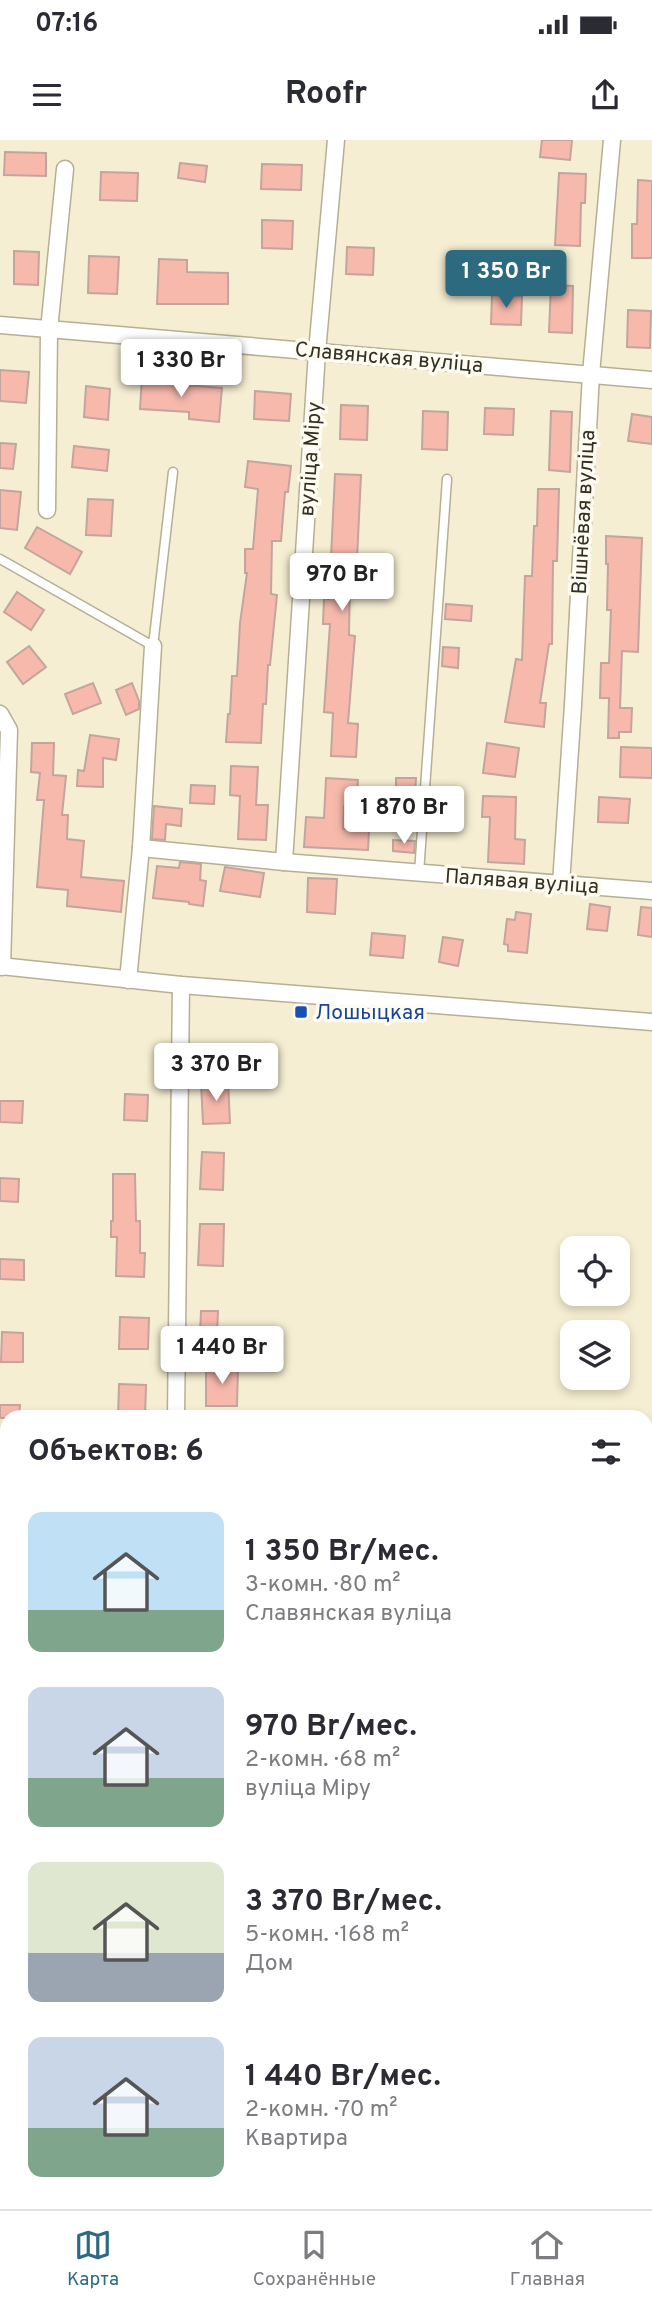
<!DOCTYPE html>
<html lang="ru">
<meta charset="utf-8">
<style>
:root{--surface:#fff;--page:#f7f7f7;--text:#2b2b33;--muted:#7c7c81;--line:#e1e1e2;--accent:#2c6a80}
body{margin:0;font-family:Overpass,sans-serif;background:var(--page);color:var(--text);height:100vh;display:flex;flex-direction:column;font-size:26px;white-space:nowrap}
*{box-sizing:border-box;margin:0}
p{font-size:23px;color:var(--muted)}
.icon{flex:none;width:38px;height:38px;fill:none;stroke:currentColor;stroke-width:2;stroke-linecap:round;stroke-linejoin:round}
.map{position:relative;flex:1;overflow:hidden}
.drawer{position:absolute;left:0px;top:1270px;width:653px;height:800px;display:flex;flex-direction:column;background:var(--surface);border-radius:21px 21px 0 0;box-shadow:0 4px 10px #0003}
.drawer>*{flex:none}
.buttons{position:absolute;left:560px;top:1096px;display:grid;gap:14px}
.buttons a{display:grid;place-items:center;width:70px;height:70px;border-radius:14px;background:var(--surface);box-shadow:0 4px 10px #0003;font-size:35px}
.price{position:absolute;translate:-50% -60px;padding:0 16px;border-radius:7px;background:#fff;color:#222;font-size:23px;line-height:46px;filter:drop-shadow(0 2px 4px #0008)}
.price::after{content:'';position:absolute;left:50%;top:42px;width:21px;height:16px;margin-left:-10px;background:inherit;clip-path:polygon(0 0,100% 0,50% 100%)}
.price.active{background:var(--accent);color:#fff}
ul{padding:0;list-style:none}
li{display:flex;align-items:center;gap:21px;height:175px;padding:0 28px}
li span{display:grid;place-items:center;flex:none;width:196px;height:140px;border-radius:14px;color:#555}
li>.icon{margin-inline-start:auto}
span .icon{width:84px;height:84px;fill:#fffc;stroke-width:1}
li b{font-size:30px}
h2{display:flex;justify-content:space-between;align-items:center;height:84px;padding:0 28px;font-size:30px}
.status{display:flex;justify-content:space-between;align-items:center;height:49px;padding:0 35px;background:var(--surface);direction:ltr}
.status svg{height:19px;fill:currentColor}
header{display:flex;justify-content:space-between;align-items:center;height:91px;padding:0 28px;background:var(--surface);font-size:32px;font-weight:700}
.dock{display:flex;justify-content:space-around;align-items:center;height:98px;border-top:2px solid var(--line);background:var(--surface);font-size:19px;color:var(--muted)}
.dock a{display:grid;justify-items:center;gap:4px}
.dock .active{color:var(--accent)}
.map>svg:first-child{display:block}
.building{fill:#f8b9ad;stroke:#c3a49e;stroke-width:2}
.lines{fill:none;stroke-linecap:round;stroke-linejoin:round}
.service-casing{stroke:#b6af95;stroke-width:11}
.minor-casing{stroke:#b6af95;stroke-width:19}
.service{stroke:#fff;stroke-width:8}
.minor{stroke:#fff;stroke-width:16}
.transit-dot{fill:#1a4fb4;stroke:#fefbf0;stroke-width:2.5}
.labels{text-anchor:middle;stroke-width:7;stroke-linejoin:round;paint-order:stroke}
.street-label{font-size:21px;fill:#322f25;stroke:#fefbf0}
.transit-label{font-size:21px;fill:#164399;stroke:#fefbf0;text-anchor:start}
</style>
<div class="status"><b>07:16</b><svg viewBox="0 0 49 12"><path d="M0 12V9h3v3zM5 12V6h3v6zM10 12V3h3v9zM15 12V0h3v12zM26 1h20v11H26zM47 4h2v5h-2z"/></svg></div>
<header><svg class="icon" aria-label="menu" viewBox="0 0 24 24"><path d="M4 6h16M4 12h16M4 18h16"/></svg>Roofr<svg class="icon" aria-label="share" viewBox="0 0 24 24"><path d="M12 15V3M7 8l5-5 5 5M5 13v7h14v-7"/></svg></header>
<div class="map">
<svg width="652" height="2069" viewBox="0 0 652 2069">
<rect width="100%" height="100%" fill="#f5eed2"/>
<!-- building -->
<g class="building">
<polygon points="542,0 572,0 570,20 540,17"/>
<polygon points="5,12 46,13 46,36 4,35"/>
<polygon points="180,23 207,26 205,42 178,38"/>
<polygon points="262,24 302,25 301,50 261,49"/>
<polygon points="101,32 138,33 137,61 100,60"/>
<polygon points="559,33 586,34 585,63 581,63 580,106 555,105"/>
<polygon points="638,40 652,41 652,118 632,118 632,84 637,84"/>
<polygon points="262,80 293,81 292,109 262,108"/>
<polygon points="347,107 374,108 373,135 346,134"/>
<polygon points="14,111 39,112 38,145 14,144"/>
<polygon points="89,116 119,117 117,154 88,153"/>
<polygon points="159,119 187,120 187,132 228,133 228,164 157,164"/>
<polygon points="551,145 573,146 572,193 549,192"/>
<polygon points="492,155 522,156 521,185 491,184"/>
<polygon points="628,170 651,171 650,208 627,207"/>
<polygon points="0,230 29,232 26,263 0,261"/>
<polygon points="142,237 173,239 173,244 222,248 219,282 189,279 189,272 140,269"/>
<polygon points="86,246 110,249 108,280 84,277"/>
<polygon points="255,251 291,254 289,281 254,279"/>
<polygon points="341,265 368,266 367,300 340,299"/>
<polygon points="485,268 514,269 513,295 484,294"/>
<polygon points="423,271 448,272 447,310 422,309"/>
<polygon points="551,271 572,272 570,332 549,330"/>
<polygon points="632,274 652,277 652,304 628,301"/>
<polygon points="0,303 16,304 13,329 0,328"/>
<polygon points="74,306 109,310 107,331 72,327"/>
<polygon points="248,321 291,326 288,352 285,352 281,401 272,401 271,454 277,455 270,525 268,525 266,564 263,564 261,603 226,602 228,574 230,574 232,536 237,536 240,483 247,433 245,433 245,409 253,409 258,349 245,347"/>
<polygon points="335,334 361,335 356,440 350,440 349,495 355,496 348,583 358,584 356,617 331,616 333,573 324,572 330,484 323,484 324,458 329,459"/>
<polygon points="538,349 559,349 557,421 553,421 552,504 549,504 540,563 546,563 544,587 505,582 516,519 522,520 525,436 532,436 534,386 537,386"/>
<polygon points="0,350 21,352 17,390 0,388"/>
<polygon points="88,359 113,360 111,396 86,395"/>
<polygon points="37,387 82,412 70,434 25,408"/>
<polygon points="606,396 642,398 638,512 622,511 620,568 632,568 631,592 619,592 619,598 608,598 609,558 600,558 601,523 609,523 611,470 607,470 608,424 606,424"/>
<polygon points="17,452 44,470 31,490 4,472"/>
<polygon points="446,464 472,466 471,481 445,479"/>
<polygon points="29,506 46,527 23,544 7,522"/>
<polygon points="443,507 459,508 458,528 442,526"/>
<polygon points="93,543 101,563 73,574 65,554"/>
<polygon points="132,543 139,561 139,569 126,575 116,550"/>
<polygon points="90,595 119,599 116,620 103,618 103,647 77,646 78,630 84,631"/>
<polygon points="32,603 54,603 53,635 66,636 62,675 68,675 67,699 84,701 81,737 124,741 121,772 67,766 68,750 37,747 44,660 37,660 40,633 31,632"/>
<polygon points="487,603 519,608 515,637 483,633"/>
<polygon points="621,607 652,608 652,638 620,637"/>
<polygon points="231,626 258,627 256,665 268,665 266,700 238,699 240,656 230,655"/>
<polygon points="326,638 358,640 356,667 344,666 343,689 369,690 368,710 304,707 306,677 324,678"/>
<polygon points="396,638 416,638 415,656 396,656"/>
<polygon points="191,645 215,646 214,664 190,663"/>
<polygon points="483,656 516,657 515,699 525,700 524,724 488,722 490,677 482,677"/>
<polygon points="599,657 630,659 628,683 598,682"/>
<polygon points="154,666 182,669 181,686 166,684 165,700 152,699"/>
<polygon points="393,700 415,701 414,713 393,711"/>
<polygon points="180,722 201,724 200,740 206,741 203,766 189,764 189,762 153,758 157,726 179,728"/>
<polygon points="225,727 264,733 260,757 220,751"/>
<polygon points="308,738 337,739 335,774 307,772"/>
<polygon points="590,764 610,767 607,791 587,789"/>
<polygon points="641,767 652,768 652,797 638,795"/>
<polygon points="516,772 531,774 527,813 508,811 508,805 504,804 507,779 515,780"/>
<polygon points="372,793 405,796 403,818 370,815"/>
<polygon points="443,797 463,800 458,826 439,822"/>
<polygon points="228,941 230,983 203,984 201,942"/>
<polygon points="125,954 148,955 147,981 124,980"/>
<polygon points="0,961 23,961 22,983 0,982"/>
<polygon points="202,1012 224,1013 223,1050 200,1049"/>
<polygon points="113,1034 135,1034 136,1081 140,1081 140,1113 145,1113 144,1137 116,1136 117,1097 111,1097 111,1081 113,1081"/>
<polygon points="0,1038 19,1039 18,1062 0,1061"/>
<polygon points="200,1084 224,1084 223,1126 198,1125"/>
<polygon points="0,1119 24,1120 24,1140 0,1139"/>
<polygon points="201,1171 218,1171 217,1194 200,1194"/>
<polygon points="120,1177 149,1178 148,1209 119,1209"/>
<polygon points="2,1192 23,1193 23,1222 1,1222"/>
<polygon points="206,1227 238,1227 237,1266 206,1266"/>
<polygon points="119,1244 146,1245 145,1278 118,1278"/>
<polygon points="0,1265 20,1265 19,1278 0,1278"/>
</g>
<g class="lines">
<!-- service casing -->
<g class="service-casing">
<g id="service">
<polyline points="0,419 153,506 173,332"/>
<polyline points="419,733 447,339"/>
</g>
</g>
<!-- minor casing -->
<g class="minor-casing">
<g id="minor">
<polyline points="0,185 652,240"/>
<polyline points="47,370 49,190 65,29"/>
<polyline points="0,574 9,590 2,827"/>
<polyline points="141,708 284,722 652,751"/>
<polyline points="284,722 317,212 336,0"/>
<polyline points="561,744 573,565 591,234 612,0"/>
<polyline points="0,826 181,845 652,882"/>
<polyline points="128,840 141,708 153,506"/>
<polyline points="176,1278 181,845"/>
</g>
</g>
<!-- service -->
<use href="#service" class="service"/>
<!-- minor -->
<use href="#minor" class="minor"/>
</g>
<!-- markers -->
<rect class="transit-dot" x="294" y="865" width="14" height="14" rx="3.5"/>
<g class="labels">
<!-- street labels -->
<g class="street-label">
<text transform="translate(389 217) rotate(5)" y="7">Славянская вуліца</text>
<text transform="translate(310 319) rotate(-86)" y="7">вуліца Міру</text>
<text transform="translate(583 372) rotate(-87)" y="7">Вішнёвая вуліца</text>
<text transform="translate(522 741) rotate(4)" y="7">Палявая вуліца</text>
</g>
<!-- transit labels -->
<g class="transit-label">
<text x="315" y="879">Лошыцкая</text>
</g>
</g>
</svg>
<div class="buttons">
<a><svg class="icon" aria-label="locate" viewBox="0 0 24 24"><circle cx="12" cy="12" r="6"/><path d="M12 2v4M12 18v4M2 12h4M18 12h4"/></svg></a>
<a><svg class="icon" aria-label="layers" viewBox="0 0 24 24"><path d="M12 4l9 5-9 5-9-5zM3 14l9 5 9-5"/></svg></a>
</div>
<b class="price active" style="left:506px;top:170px">1 350 Br</b>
<b class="price" style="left:181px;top:259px">1 330 Br</b>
<b class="price" style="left:342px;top:473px">970 Br</b>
<b class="price" style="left:404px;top:706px">1 870 Br</b>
<b class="price" style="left:216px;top:963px">3 370 Br</b>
<b class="price" style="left:222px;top:1246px">1 440 Br</b>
<section class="drawer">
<h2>Объектов: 6<svg class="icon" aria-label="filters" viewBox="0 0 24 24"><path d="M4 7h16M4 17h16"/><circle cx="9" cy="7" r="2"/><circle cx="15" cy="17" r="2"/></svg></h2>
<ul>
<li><span style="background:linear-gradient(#bfe0f5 70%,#7fa58c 0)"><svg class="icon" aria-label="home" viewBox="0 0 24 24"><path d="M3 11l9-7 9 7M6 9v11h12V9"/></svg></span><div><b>1 350 Br/мес.</b><p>3-комн. · 80 m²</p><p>Славянская вуліца</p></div></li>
<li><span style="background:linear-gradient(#c9d6e8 65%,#7fa58c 0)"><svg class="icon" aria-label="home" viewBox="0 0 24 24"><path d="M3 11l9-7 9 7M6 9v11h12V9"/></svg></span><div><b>970 Br/мес.</b><p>2-комн. · 68 m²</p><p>вуліца Міру</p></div></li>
<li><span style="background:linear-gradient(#dfe7d0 65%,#9aa5b1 0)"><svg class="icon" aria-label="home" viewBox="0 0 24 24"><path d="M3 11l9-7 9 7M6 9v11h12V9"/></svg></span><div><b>3 370 Br/мес.</b><p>5-комн. · 168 m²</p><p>Дом</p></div></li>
<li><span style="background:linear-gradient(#c9d6e8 65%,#7fa58c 0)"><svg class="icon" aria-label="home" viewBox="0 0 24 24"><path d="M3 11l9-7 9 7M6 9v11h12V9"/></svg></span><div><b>1 440 Br/мес.</b><p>2-комн. · 70 m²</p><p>Квартира</p></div></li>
</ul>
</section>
</div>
<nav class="dock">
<a class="active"><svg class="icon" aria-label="map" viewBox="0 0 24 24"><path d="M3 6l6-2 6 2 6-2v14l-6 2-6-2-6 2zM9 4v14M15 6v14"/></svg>Карта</a>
<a><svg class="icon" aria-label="saved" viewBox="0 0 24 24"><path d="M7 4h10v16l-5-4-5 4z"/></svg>Сохранённые</a>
<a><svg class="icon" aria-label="home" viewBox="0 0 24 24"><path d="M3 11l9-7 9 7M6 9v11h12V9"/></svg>Главная</a>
</nav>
